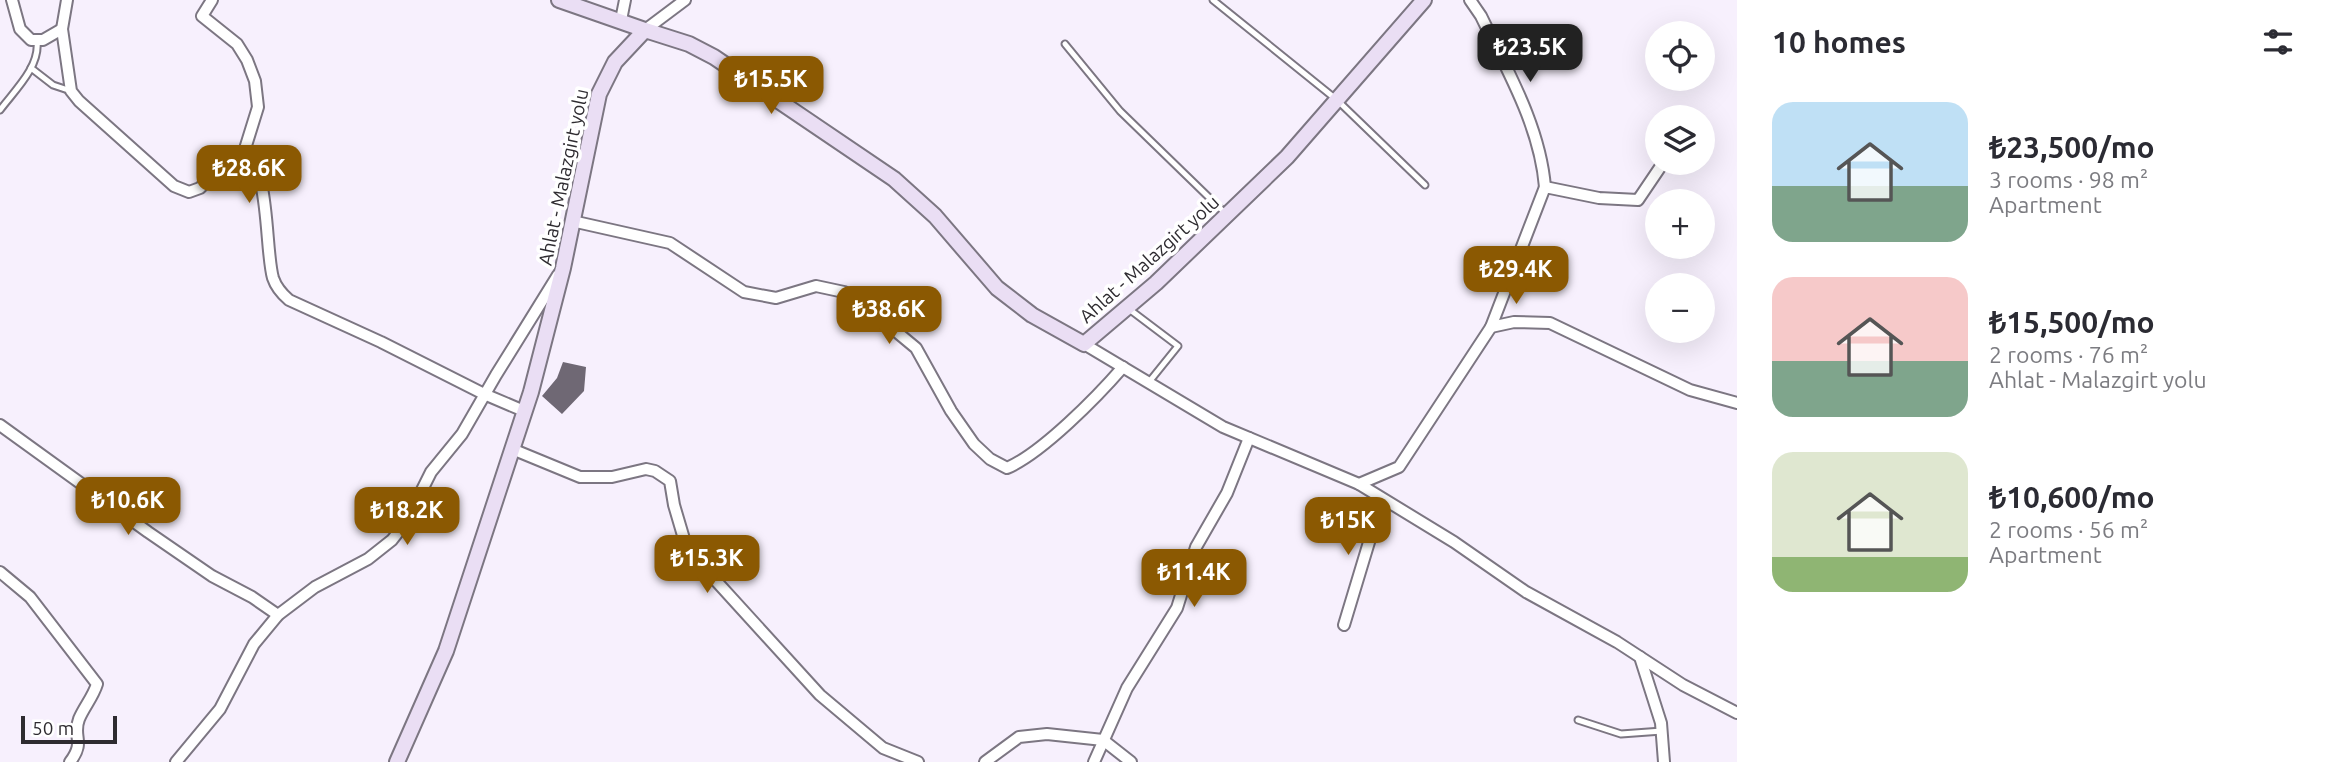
<!DOCTYPE html>
<meta charset="utf-8">
<style>
:root{--surface:#fff;--page:#f7f7f7;--text:#2b2b33;--muted:#7c7c81;--accent:#8b5902}
body{margin:0;font-family:Ubuntu,sans-serif;background:var(--page);color:var(--text);height:100vh;display:flex;flex-direction:column;font-size:26px;white-space:nowrap}
*{box-sizing:border-box;margin:0}
p{font-size:23px;color:var(--muted)}
.icon{flex:none;width:38px;height:38px;fill:none;stroke:currentColor;stroke-width:2;stroke-linecap:round;stroke-linejoin:round}
.map{position:relative;flex:1;overflow:hidden}
.panel{display:flex;flex-direction:column;background:var(--surface);width:595px}
.panel>*{flex:none}
.fabs{position:absolute;left:1645px;top:21px;display:grid;gap:14px}
.fabs a{display:grid;place-items:center;width:70px;height:70px;border-radius:50%;background:var(--surface);box-shadow:0 7px 28px #0002;font-size:35px}
.scale{position:absolute;left:21px;bottom:18px;width:96px;box-sizing:border-box;padding-left:7px;border:4px solid #2e2b30;border-top:0;font-size:19px;line-height:24px;white-space:nowrap;color:#2e2b30;-webkit-text-stroke:5px #fff;paint-order:stroke}
.price{position:absolute;translate:-50% -60px;padding:0 16px;border-radius:14px;background:var(--accent);color:#fff;font-size:23px;line-height:46px;filter:drop-shadow(0 2px 4px #0008)}
.price::after{content:'';position:absolute;left:50%;top:42px;width:21px;height:16px;margin-left:-10px;background:inherit;clip-path:polygon(0 0,100% 0,50% 100%)}
.price.active{background:#222;color:#fff}
ul{padding:0;list-style:none}
li{display:flex;align-items:center;gap:21px;height:175px;padding:0 35px}
li span{display:grid;place-items:center;flex:none;width:196px;height:140px;border-radius:21px;color:#555}
li>.icon{margin-inline-start:auto}
span .icon{width:84px;height:84px;fill:#fffc;stroke-width:1}
li b{font-size:30px}
h2{display:flex;justify-content:space-between;align-items:center;height:84px;padding:0 35px;font-size:30px}
main{display:flex;flex:1;min-height:0}
.map>svg:first-child{display:block}
.building{fill:#6f6874}
.lines{fill:none;stroke-linecap:round;stroke-linejoin:round}
.lane-casing{stroke:#7c7682;stroke-width:9}
.street-casing{stroke:#7c7682;stroke-width:14}
.secondary-casing{stroke:#7c7682;stroke-width:18}
.lane{stroke:#fff;stroke-width:5}
.street{stroke:#fff;stroke-width:10}
.secondary{stroke:#eadef4;stroke-width:14}
.labels{text-anchor:middle;stroke-width:7;stroke-linejoin:round;paint-order:stroke}
.street-label{font-size:19px;fill:#2e2b30;stroke:#fff}
</style>
<main>
<div class="map">
<svg width="1737" height="762" viewBox="0 0 1737 762">
<rect width="100%" height="100%" fill="#f7f0fd"/>
<!-- building -->
<polygon class="building" points="563,362 586,367 584,391 562,414 542,396 557,378"/>
<g class="lines">
<!-- lane casing -->
<g class="lane-casing">
<g id="lane">
<polyline points="1213,0 1337,100 1425,185"/>
<polyline points="1065,44 1120,111 1225,213"/>
<polyline points="31,68 53,85 71,91"/>
<path d="M 0,110 C 15,90 40,67 37,41"/>
<polyline points="1129,309 1178,346 1149,382"/>
<polyline points="1578,720 1621,734 1662,731"/>
</g>
</g>
<!-- street casing -->
<g class="street-casing">
<g id="street">
<polyline points="12,0 20,29 31,40 43,40 62,29"/>
<path d="M 67,0 L 62,29 L 71,91 L 79,101 L 174,186 L 189,192 L 200,188 L 234,154 L 244,152 C 270,165 265,251 273,278 C 276,287 282,294 289,300 L 381,342 L 484,394 L 524,411"/>
<polyline points="212,0 202,16 237,44 247,60 255,81 258,107 244,152"/>
<path d="M 1470,0 L 1481,16 C 1507,70 1540,126 1545,187"/>
<polyline points="621,20 625,0"/>
<polyline points="645,30 685,0"/>
<path d="M 572,221 L 670,243 L 744,292 L 776,298 L 816,286 L 844,292 L 863,304 L 916,348 L 951,411 L 974,444 L 990,459 L 1007,468 C 1042,453 1097,397 1123,367"/>
<polyline points="1491,327 1514,322 1550,323 1690,390 1737,403"/>
<polyline points="1084,344 1223,427 1359,484 1454,542 1526,592 1617,642 1683,685 1737,713"/>
<polyline points="0,425 148,532 212,576 252,597 278,615"/>
<polyline points="512,449 580,477 612,477 646,469 655,471 670,481 674,505 687,549 820,695 883,748 918,762"/>
<polyline points="1359,484 1399,467 1491,327 1545,187 1599,198 1638,200 1663,163"/>
<path d="M 0,572 L 30,597 L 97,684 C 93,697 84,707 79,719 C 72,737 86,741 70,762"/>
<polyline points="1344,625 1382,499"/>
<polyline points="1640,657 1661,723 1664,762"/>
<polyline points="176,762 220,709 254,644 278,615 315,587 368,559 392,540 406,522 431,472 462,434 496,375 558,275"/>
<polyline points="985,762 1019,737 1047,734 1103,740 1131,762"/>
<polyline points="1094,762 1127,688 1177,608 1196,547 1227,493 1249,438"/>
</g>
</g>
<!-- secondary casing -->
<g class="secondary-casing">
<g id="secondary">
<polyline points="559,0 645,30"/>
<polyline points="397,762 446,651 531,392 563,268 599,94 615,62 645,30 689,44 714,57 894,179 935,216 997,288 1032,315 1084,344 1156,283 1287,157 1424,0"/>
</g>
</g>
<!-- lane -->
<use href="#lane" class="lane"/>
<!-- street -->
<use href="#street" class="street"/>
<!-- secondary -->
<use href="#secondary" class="secondary"/>
</g>
<g class="labels">
<!-- street labels -->
<g class="street-label">
<text transform="translate(563 177) rotate(-78)" y="7">Ahlat - Malazgirt yolu</text>
<text transform="translate(1149 259) rotate(-42)" y="7">Ahlat - Malazgirt yolu</text>
</g>
</g>
</svg>
<div class="fabs">
<a><svg class="icon" aria-label="locate" viewBox="0 0 24 24"><circle cx="12" cy="12" r="6"/><path d="M12 2v4M12 18v4M2 12h4M18 12h4"/></svg></a>
<a><svg class="icon" aria-label="layers" viewBox="0 0 24 24"><path d="M12 4l9 5-9 5-9-5zM3 14l9 5 9-5"/></svg></a>
<a>+</a>
<a>−</a>
</div>
<div class="scale">50 m</div>
<b class="price active" style="left:1530px;top:84px">₺23.5K</b>
<b class="price" style="left:771px;top:116px">₺15.5K</b>
<b class="price" style="left:249px;top:205px">₺28.6K</b>
<b class="price" style="left:1516px;top:306px">₺29.4K</b>
<b class="price" style="left:889px;top:346px">₺38.6K</b>
<b class="price" style="left:128px;top:537px">₺10.6K</b>
<b class="price" style="left:407px;top:547px">₺18.2K</b>
<b class="price" style="left:1348px;top:557px">₺15K</b>
<b class="price" style="left:707px;top:595px">₺15.3K</b>
<b class="price" style="left:1194px;top:609px">₺11.4K</b>
</div>
<section class="panel">
<h2>10 homes<svg class="icon" aria-label="filters" viewBox="0 0 24 24"><path d="M4 7h16M4 17h16"/><circle cx="9" cy="7" r="2"/><circle cx="15" cy="17" r="2"/></svg></h2>
<ul>
<li><span style="background:linear-gradient(#bfe0f5 60%,#7fa58c 0)"><svg class="icon" aria-label="home" viewBox="0 0 24 24"><path d="M3 11l9-7 9 7M6 9v11h12V9"/></svg></span><div><b>₺23,500/mo</b><p>3 rooms · 98 m²</p><p>Apartment</p></div></li>
<li><span style="background:linear-gradient(#f6c9c9 60%,#7fa58c 0)"><svg class="icon" aria-label="home" viewBox="0 0 24 24"><path d="M3 11l9-7 9 7M6 9v11h12V9"/></svg></span><div><b>₺15,500/mo</b><p>2 rooms · 76 m²</p><p>Ahlat - Malazgirt yolu</p></div></li>
<li><span style="background:linear-gradient(#dfe7d0 75%,#8fb573 0)"><svg class="icon" aria-label="home" viewBox="0 0 24 24"><path d="M3 11l9-7 9 7M6 9v11h12V9"/></svg></span><div><b>₺10,600/mo</b><p>2 rooms · 56 m²</p><p>Apartment</p></div></li>
</ul>
</section>
</main>
